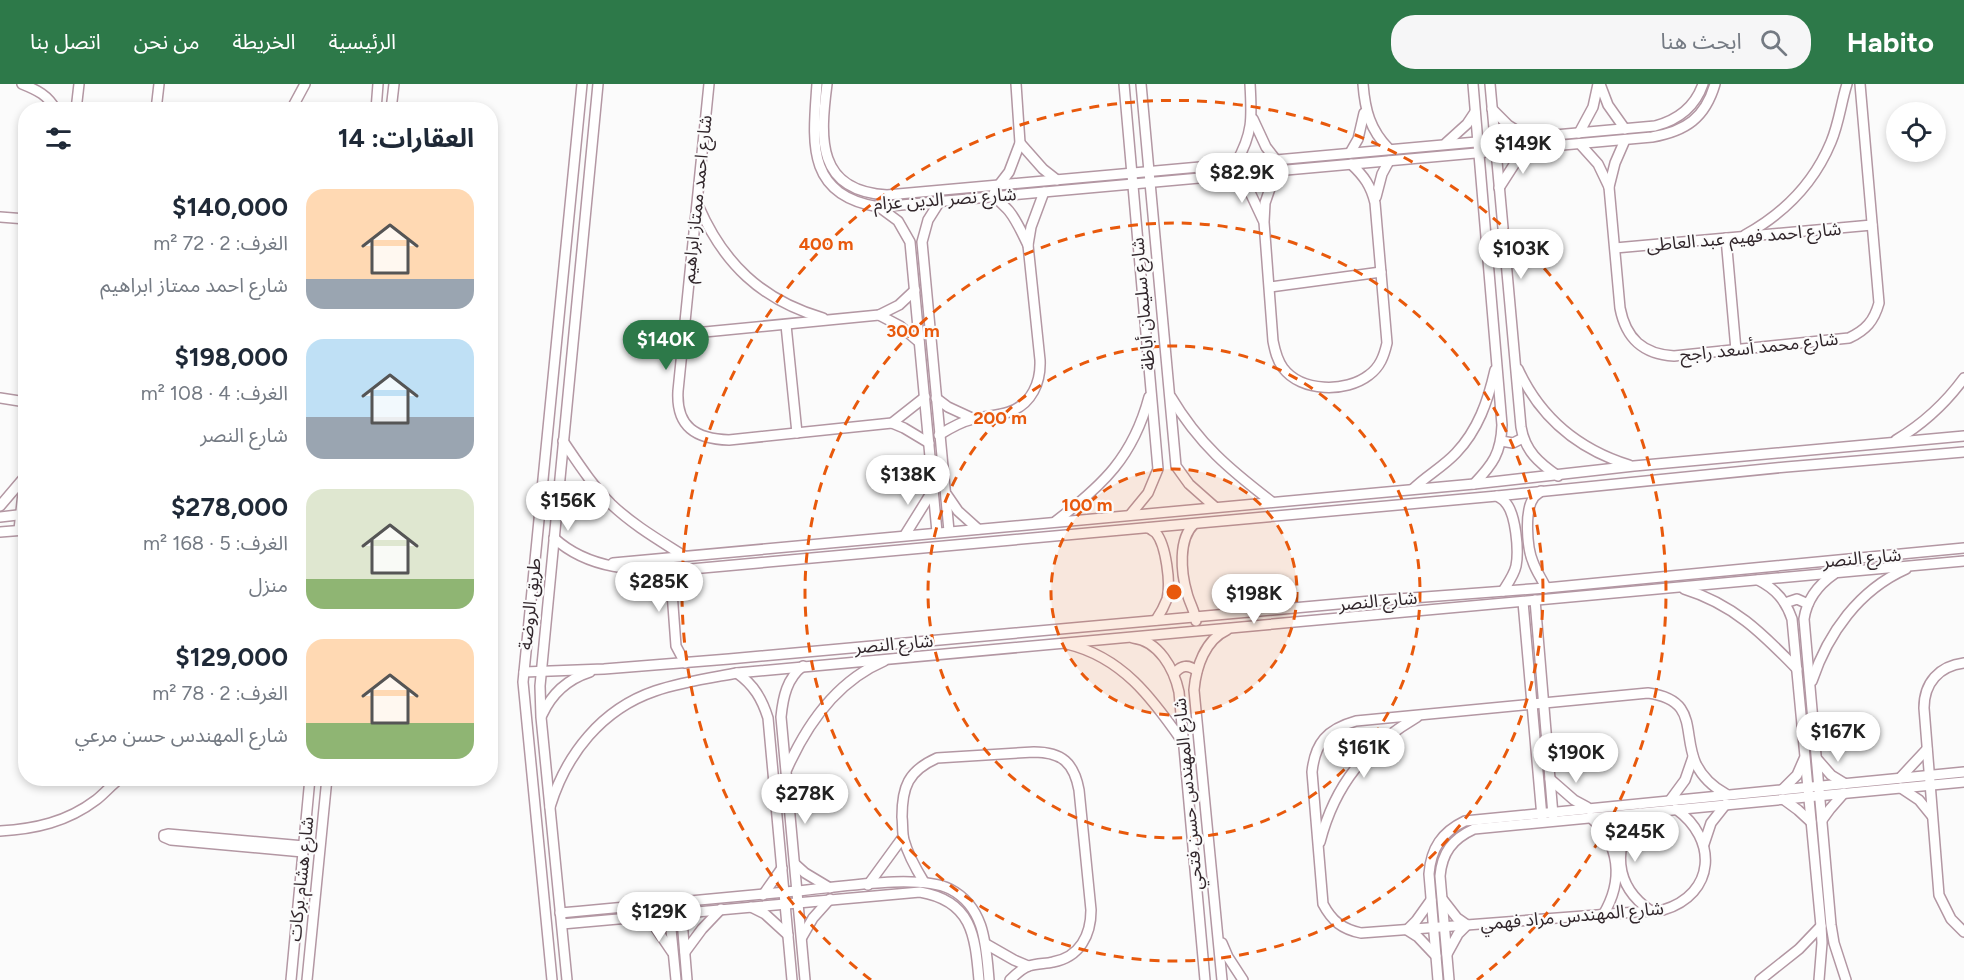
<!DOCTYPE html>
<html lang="ar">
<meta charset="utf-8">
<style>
:root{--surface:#fff;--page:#f6f6f7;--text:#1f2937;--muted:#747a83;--accent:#2d7949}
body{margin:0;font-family:Figtree,"Noto Sans Arabic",sans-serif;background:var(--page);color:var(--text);direction:rtl;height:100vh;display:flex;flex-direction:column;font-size:22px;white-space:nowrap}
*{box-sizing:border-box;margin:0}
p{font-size:20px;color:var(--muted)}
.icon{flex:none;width:33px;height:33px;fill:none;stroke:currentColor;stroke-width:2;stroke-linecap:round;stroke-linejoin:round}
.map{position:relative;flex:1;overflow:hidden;direction:ltr}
.sheet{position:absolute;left:18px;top:18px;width:480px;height:684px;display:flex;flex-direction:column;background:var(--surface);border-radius:24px;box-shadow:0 3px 9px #0003;direction:rtl}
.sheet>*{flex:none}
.buttons{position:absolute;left:1886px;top:18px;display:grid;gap:12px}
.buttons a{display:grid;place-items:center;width:60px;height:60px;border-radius:50%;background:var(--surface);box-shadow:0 3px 9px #0003;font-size:30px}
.price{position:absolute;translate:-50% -51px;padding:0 14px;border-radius:21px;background:#fff;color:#222;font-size:20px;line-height:39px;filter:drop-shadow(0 2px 3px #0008)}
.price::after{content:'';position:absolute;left:50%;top:36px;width:18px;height:14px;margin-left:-9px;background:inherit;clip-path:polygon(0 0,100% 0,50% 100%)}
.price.on{background:var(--accent);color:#fff}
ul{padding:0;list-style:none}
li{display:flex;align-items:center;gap:18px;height:150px;padding:0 24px}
li span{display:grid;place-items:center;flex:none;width:168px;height:120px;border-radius:18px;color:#555}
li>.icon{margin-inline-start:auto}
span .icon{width:72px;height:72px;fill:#fffc;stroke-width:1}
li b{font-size:26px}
h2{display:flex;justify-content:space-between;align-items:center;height:72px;padding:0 24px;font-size:26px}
header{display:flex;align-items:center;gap:36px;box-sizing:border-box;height:84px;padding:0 30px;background:var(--accent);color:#fff}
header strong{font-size:28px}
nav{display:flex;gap:33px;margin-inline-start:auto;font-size:21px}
.search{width:420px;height:54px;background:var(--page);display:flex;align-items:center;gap:15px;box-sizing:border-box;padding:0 21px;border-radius:24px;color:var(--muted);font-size:22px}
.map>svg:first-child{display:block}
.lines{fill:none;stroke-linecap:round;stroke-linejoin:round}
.minor-casing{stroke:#b397a3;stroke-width:12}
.minor{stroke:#fff;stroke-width:9}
.ring{fill:none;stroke:#e8590c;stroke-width:3;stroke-dasharray:10 8}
.labels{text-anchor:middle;stroke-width:4.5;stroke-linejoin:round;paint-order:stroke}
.street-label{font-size:18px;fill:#31262b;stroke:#fbfbfb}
.centre{fill:#e8590c;stroke:#fbfbfb;stroke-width:3}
.ring-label{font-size:18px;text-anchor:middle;font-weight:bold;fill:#e8590c;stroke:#fbfbfb;stroke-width:4.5;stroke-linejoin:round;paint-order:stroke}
</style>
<header>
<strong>Habito</strong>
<div class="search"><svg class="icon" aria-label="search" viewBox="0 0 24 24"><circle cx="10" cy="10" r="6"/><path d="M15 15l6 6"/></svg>ابحث هنا</div>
<nav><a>الرئيسية</a><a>الخريطة</a><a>من نحن</a><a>اتصل بنا</a></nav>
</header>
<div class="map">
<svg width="1964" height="896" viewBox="0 0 1964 896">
<rect width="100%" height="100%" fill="#fbfbfb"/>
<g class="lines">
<!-- minor casing -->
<g class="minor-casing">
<g id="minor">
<path d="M 22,0 C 37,6 48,11 56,26"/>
<path d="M 709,0 L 678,307 C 676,343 696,355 729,356 L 892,339 L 925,313"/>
<path d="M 817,0 C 813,58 805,111 879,123 L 1652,53 C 1686,47 1705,34 1715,0"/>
<path d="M 827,0 C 820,54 816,107 887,111 L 1655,42 C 1678,36 1695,23 1703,0"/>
<polyline points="1124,0 1158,385 1148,409 1130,431"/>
<polyline points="1141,0 1176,382 1189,400 1215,423"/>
<path d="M 1363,0 C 1365,26 1370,46 1389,65"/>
<path d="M 1473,0 L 1502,341 C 1501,369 1493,380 1474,400"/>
<path d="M 1490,0 L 1521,343 C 1525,367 1539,379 1558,392"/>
<polyline points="1600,0 1608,21 1625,45"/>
<polyline points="76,24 95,26"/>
<polyline points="1492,25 1508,41 1527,53"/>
<polyline points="76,26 79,0"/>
<polyline points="156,26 159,0"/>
<polyline points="291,26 305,0"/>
<polyline points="376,26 378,0"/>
<polyline points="391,26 394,0"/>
<polyline points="1253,35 1266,63 1276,76"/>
<polyline points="1579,49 1593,23 1598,0"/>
<path d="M 1625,56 L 1615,79 L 1609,103 L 1620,224 C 1626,255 1643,270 1674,272 L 1849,254 C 1866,246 1874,237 1879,219 L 1860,0"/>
<polyline points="1020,59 1043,85 1057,96"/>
<polyline points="1446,59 1467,40 1475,28"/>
<polyline points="1580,60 1598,80 1609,103"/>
<polyline points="1350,69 1358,55 1364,29"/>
<path d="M 1236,79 C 1253,49 1252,34 1250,0"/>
<path d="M 1276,87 L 1265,119 L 1264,138 L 1273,257 C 1275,267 1277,276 1283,284 C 1301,308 1346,309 1369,291 C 1380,283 1384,272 1387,259 L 1375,119 C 1371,102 1364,92 1351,80"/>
<polyline points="1237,91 1248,104 1263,136"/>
<polyline points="999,101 1009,88 1020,59 1016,0"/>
<polyline points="1499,104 1517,76 1528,65"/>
<path d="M 994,109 C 996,116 1004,121 1009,127 C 1017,137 1022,149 1028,161"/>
<polyline points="1376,113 1382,90 1389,77"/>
<polyline points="940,117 928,136 922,158 949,447"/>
<path d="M 698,121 C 723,179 761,216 823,234"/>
<polyline points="879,123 898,137 910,158 937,448"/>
<polyline points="0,133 26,135"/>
<path d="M 1745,151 C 1783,130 1814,99 1831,58 C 1839,39 1841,19 1847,0"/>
<polyline points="1726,154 1736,266"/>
<polyline points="1615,164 1872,141"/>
<polyline points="1270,203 1381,188"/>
<polyline points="879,231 900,242 919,258"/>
<polyline points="786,241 797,349"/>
<polyline points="684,250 879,231 899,221 915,206"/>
<path d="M 1518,285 C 1540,333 1578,365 1629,381"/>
<path d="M 1171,313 C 1199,360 1229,385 1272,418"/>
<polyline points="0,314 26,318"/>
<polyline points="936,314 948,323 974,335"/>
<polyline points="892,339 904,344 929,359"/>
<path d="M 939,351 C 950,344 960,338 973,335 C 985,332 998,332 1009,328 C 1032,320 1041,298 1040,276 L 1028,161 L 1031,143 L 1044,108"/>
<path d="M 1896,356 C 1923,340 1945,320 1964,294"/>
<path d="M 563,357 C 578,379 592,401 611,420 C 633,441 659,456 684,472"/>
<polyline points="1501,357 1513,359 1523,354"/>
<path d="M 1413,405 C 1426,392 1443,383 1456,369 C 1478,346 1488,317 1495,286"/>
<path d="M 1541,407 C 1539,409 1536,411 1534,413 C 1524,426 1527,464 1533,478 C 1536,487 1542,495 1546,504"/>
<polyline points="947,411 958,427 978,445"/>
<path d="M 1497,412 C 1500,414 1503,415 1505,418 C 1516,429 1519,467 1516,482 C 1514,491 1508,499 1503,507"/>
<polyline points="0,422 23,395"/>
<polyline points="0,433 26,430"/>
<path d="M 1056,437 C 1103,401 1133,373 1149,313"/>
<path d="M 1194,440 C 1178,455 1181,489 1187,509 C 1189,518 1195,527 1196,537"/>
<path d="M 1148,444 C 1149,444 1155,448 1156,449 C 1166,461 1171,500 1167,515 C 1164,523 1160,530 1156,536"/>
<polyline points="19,446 26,381"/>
<polyline points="0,448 25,446"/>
<polyline points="905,451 933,406"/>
<path d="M 554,454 C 589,486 636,487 680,486 L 1497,412 L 1786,383 L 1964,368"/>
<polyline points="613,479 1474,400 1634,382 1964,352"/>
<polyline points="680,486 674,490 672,499 672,508 676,562 685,579"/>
<path d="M 1834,490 C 1818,501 1807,515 1804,535 L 1831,841 L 1834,859 L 1846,896"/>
<path d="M 1758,496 C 1776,505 1786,517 1792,535 L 1821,842 L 1822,859 L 1819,896"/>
<path d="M 1684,505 C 1733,520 1762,549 1797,585"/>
<polyline points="1535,516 1553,731"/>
<polyline points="1523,518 1542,733"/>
<polyline points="1785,519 1797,515 1808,520"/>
<path d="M 1133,554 C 1159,557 1174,585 1179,608 L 1205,896"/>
<path d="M 1067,560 C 1122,573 1152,614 1182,657"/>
<path d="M 1964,579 C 1939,582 1924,599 1924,624 L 1939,811 L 1951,835 L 1964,848"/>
<path d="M 803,582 C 787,594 783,613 781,633 L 805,896"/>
<polyline points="524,588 604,585 729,575 1371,517 1546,504 1964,464"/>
<path d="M 737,589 C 754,601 762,615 768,634 L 792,896"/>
<path d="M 1174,590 C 1181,581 1188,580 1197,587"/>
<path d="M 1812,597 C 1828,549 1859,506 1906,485"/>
<path d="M 542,631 C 552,609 568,595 590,588"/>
<polyline points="1817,675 1831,691 1844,699"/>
<path d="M 787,685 C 807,640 837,597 884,577"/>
<polyline points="1900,694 1927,665"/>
<polyline points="1550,695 1574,716 1587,723"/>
<polyline points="1901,704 1919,716 1932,732"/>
<polyline points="1783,705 1797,691 1804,675"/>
<polyline points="1671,715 1685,696 1693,673"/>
<polyline points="1783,715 1798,726 1811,738"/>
<path d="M 550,723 C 566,670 602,625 655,607 C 681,598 710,594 737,589 L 1964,477"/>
<path d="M 1676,725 C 1718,755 1716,810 1663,826 L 1361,849 C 1342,845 1332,837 1323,820 L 1312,688 C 1315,659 1327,645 1356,637 L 1648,609 C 1699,616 1682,649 1696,680 C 1703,694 1713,703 1726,710"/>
<path d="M 1640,729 C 1611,761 1614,802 1651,827"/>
<path d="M 1590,733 C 1620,760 1624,796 1603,831"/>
<polyline points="1822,736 1830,725 1844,709"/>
<path d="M 0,747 C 35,745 67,738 96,716 C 105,709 112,700 121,694"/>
<path d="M 1320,758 C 1335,700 1366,663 1417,633"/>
<polyline points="1704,760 1711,739 1726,720"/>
<polyline points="303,768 171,756 164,753 164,751 168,750 304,762"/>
<polyline points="795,780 805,789 830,804"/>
<path d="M 924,798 C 916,785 908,771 904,756 C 902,749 903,740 902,733 C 902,703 908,687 937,674 L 1034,668 C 1062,668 1074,679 1079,706 L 1091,826 C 1091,851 1080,873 1053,878 C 1046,880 1037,879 1029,882 C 1023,884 1015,891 1010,896"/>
<polyline points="868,801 903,753"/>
<polyline points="763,811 782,784"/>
<polyline points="1431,816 1416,837 1407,846 1418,853 1436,872"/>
<polyline points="1443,816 1457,834 1467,841 1458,850 1447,870"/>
<polyline points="751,823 765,830 788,851"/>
<polyline points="681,824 687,896"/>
<polyline points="669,825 676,896"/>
<path d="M 560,829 C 639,822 718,814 796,807 C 834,804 918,789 950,805 C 985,823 986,861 989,896"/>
<polyline points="644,832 655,843 672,868"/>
<path d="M 562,840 L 920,808 C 972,817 975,851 979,896"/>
<polyline points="802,853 813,834 830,815"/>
<polyline points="1222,859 1228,873 1243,896"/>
<polyline points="986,860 1014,876 1028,882"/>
<polyline points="685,868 702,845 721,825"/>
<polyline points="291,896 310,694"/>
<polyline points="307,896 327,694"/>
<polyline points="552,896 523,598 582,0"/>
<polyline points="567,896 541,633 540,602 598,0"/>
<path d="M 1222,896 L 1194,606 C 1196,583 1205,556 1227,546"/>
<path d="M 1438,896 L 1429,790 C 1431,764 1442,748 1465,737 L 1964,688"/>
<path d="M 1449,896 L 1440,792 C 1442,769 1452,755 1474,745 L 1964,698"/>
<polyline points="1760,896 1799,865 1821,842"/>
</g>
</g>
<!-- minor -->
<use href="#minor" class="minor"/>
</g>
<!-- distance rings -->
<circle cx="1174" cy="508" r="123" fill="#e8590c" fill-opacity=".12"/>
<g class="ring">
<circle cx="1174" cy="508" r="123"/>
<circle cx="1174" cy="508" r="246"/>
<circle cx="1174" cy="508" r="369"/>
<path d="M871 896A492 492 0 1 1 1477 896"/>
</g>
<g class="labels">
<!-- street labels -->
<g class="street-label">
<text transform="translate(697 115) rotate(-84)" y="6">شارع احمد ممتاز ابراهيم</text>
<text transform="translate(945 115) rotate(-4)" y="6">شارع نصر الدين عزام</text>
<text transform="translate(1744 153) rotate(-5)" y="6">شارع احمد فهيم عبد العاطى</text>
<text transform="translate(1143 220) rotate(-95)" y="6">شارع سليمان أباظة</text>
<text transform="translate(1759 263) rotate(-6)" y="6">شارع محمد أسعد راجح</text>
<text transform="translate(1862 474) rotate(-5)" y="6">شارع النصر</text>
<text transform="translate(1378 517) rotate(-5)" y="6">شارع النصر</text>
<text transform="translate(530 520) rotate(-84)" y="6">طريق الروضة</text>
<text transform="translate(894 560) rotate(-5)" y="6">شارع النصر</text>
<text transform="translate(1188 710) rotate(-95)" y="6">شارع المهندس حسن فتحي</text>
<text transform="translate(301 795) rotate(-84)" y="6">شارع هشام بركات</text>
<text transform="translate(1572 832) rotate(-5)" y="6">شارع المهندس مراد فهمي</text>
</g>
</g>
<circle cx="1174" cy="508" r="9" class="centre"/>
<g class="ring-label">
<text x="826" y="166">400 m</text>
<text x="913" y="253">300 m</text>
<text x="1000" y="340">200 m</text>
<text x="1087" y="427">100 m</text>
</g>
</svg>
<div class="buttons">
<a><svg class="icon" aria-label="locate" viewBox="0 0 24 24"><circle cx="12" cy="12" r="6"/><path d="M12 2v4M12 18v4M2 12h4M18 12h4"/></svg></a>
</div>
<b class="price" style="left:1523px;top:91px">$149K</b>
<b class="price" style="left:1242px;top:120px">$82.9K</b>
<b class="price" style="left:1521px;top:196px">$103K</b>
<b class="price on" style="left:666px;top:287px">$140K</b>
<b class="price" style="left:908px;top:422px">$138K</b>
<b class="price" style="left:568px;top:448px">$156K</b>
<b class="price" style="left:659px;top:529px">$285K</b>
<b class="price" style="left:1254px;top:541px">$198K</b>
<b class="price" style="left:1838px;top:679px">$167K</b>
<b class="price" style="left:1364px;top:695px">$161K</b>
<b class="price" style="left:1576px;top:700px">$190K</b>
<b class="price" style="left:805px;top:741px">$278K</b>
<b class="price" style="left:1635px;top:779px">$245K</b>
<b class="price" style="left:659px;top:859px">$129K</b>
<section class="sheet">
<h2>العقارات: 14<svg class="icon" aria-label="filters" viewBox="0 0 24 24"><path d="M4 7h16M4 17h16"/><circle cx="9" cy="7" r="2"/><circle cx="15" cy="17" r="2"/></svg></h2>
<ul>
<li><span style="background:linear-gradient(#ffd9b3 75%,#9aa5b1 0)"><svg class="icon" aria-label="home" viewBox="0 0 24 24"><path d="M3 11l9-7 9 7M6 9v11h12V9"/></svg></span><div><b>$140,000</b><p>الغرف: 2 · 72 m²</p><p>شارع احمد ممتاز ابراهيم</p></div></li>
<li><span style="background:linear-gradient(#bfe0f5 65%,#9aa5b1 0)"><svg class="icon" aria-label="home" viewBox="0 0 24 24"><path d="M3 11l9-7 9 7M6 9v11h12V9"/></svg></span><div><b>$198,000</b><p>الغرف: 4 · 108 m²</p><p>شارع النصر</p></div></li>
<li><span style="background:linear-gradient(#dfe7d0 75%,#8fb573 0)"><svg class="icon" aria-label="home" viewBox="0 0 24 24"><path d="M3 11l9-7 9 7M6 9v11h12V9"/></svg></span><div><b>$278,000</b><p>الغرف: 5 · 168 m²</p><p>منزل</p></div></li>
<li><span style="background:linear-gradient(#ffd9b3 70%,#8fb573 0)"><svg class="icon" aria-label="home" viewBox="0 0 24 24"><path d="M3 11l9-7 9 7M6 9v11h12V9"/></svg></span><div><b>$129,000</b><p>الغرف: 2 · 78 m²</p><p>شارع المهندس حسن مرعي</p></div></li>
</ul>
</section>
</div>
